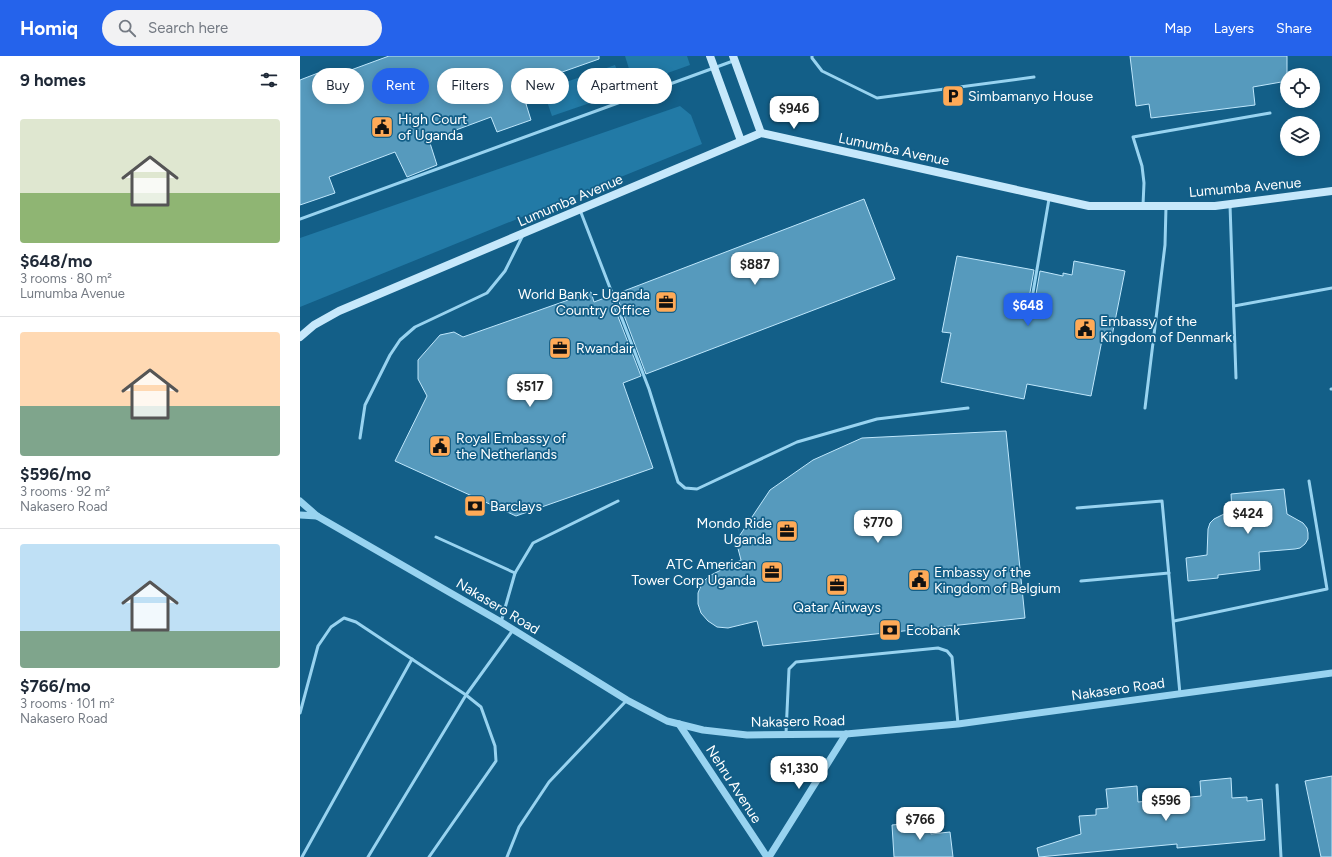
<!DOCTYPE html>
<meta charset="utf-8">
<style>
:root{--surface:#fff;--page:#f2f2f3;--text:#1f2937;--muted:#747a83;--line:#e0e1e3;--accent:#2563eb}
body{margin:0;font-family:Figtree,sans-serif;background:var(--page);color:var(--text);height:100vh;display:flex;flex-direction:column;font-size:15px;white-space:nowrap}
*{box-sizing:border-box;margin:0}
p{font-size:13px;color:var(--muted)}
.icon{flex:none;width:22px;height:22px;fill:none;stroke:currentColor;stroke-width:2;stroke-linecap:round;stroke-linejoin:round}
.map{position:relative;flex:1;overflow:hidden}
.side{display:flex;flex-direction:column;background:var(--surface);width:300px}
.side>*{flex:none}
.guide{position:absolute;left:12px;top:12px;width:380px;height:36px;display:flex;gap:8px}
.controls{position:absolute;left:980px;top:12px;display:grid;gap:8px}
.controls a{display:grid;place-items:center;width:40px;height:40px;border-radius:50%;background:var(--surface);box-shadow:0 2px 10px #0003;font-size:20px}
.price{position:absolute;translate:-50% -34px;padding:0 9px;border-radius:8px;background:#fff;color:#222;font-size:13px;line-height:26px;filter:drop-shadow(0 1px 2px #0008)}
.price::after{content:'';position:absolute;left:50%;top:24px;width:12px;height:9px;margin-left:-6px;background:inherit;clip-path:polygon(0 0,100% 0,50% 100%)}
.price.current{background:var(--accent);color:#fff}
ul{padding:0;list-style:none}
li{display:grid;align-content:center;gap:8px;height:212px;padding:0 20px}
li+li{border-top:1px solid var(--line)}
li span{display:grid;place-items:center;height:124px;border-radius:4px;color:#555}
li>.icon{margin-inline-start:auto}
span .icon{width:72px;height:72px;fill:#fffc;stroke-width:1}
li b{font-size:17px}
h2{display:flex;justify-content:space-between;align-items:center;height:48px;padding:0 20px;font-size:17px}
.tag{padding:0 14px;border-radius:18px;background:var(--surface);box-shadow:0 2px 10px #0003;font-size:14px;line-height:36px}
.tag.current{background:var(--accent);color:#fff}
header{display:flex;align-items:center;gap:24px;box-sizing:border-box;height:56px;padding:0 20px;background:var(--accent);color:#fff}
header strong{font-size:19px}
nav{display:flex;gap:22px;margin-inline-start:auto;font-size:14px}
.search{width:280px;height:36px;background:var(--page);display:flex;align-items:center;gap:10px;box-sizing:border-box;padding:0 14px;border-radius:22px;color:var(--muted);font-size:15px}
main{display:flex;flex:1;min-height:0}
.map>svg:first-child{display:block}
.green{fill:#227aa6}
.building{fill:#569abd;stroke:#bfe7fc}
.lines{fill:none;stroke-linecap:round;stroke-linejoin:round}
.service{stroke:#98d3f0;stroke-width:3}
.tertiary{stroke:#98d3f0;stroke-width:7}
.secondary{stroke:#c6e8fb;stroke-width:8}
.labels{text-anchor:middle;stroke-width:3.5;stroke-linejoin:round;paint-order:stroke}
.poi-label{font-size:14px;fill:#fff;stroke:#135f88;text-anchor:start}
.street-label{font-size:14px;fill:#fff;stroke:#135f88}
</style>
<header>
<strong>Homiq</strong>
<div class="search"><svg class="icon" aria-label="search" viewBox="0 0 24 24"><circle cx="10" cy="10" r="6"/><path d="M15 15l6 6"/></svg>Search here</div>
<nav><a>Map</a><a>Layers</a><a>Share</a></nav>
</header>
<main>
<section class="side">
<h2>9 homes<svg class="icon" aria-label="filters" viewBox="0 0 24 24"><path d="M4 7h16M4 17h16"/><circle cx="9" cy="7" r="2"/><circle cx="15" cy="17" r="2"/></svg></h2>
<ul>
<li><span style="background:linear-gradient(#dfe7d0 60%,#8fb573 0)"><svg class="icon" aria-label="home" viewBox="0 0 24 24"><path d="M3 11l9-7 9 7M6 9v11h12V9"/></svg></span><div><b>$648/mo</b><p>3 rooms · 80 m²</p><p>Lumumba Avenue</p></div></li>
<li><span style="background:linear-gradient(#ffd9b3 60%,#7fa58c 0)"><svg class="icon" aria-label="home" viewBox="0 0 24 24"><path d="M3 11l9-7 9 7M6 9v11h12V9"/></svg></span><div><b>$596/mo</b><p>3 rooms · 92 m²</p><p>Nakasero Road</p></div></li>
<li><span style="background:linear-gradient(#bfe0f5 70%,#7fa58c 0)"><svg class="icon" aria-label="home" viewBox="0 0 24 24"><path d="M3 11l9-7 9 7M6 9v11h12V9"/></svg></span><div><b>$766/mo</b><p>3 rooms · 101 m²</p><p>Nakasero Road</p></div></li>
</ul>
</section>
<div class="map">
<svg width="1032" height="801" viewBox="0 0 1032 801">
<rect width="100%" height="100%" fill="#135f88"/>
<!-- green -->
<g class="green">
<polygon points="325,0 387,0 390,9 334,29"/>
<polygon points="315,9 325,35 252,60 243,34"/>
<polygon points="380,50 391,59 402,88 0,251 0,182"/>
</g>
<!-- building -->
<g class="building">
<polygon points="89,0 299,0 299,3 234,26 240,43 226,48 231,64 197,76 191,61 129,84 137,109 107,121 95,96 29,121 35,137 0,149 0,24 18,17 21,25"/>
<polygon points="830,0 987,0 987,25 953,31 955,49 851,62 849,48 836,50"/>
<polygon points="564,143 595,223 346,318 316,238"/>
<polygon points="657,200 734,214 726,259 727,262 729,263 732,261 740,215 763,220 763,217 772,219 774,205 825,215 812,280 803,279 791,340 727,328 724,343 641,326 651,277 642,276"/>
<polygon points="291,236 294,246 310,240 341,320 323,327 353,412 216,460 95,405 127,340 118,323 118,304 140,279 154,276 163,281"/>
<polygon points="706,375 725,562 463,590 457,565 428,572 417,571 408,565 401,557 398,548 398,537 402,527 409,520 441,504 436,485 470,434 513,404 562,382"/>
<polygon points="984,433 987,458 1003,467 1007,472 1008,477 1008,483 1005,488 1000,492 995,493 959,496 960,514 918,519 918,522 888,525 886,502 907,499 908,473 910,467 914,463 932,454 931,438"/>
<polygon points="1032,720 1032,801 1021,801 1005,725"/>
<polygon points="931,722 932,742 947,741 947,745 962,743 965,784 877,792 877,788 739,801 737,792 781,778 779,760 796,759 796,753 808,752 806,733 837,730 838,746 901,740 900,725"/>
<polygon points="630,765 631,778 650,776 653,801 594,801 592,769"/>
</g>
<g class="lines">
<!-- service -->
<g class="service">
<polyline points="512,0 512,2 522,15 577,42 734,21"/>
<polyline points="843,149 844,127 842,110 833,81 970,57"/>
<polyline points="930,149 936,322"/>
<polyline points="280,154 349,333 378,426 385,432 397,433 497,386 577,363 668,352"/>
<polyline points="0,163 433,5"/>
<polyline points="934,250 1032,232"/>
<polyline points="729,260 749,143"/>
<polyline points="1031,333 1032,333"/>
<polyline points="845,352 865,189 866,151"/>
<polyline points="60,382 65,349 90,299 100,284 115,271 187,237 205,215 223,179"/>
<polyline points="777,452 862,445 880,638"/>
<polyline points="136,481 215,517 201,566"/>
<polyline points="215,517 233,487 318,445"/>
<polyline points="781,525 869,517"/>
<polyline points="874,565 1027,533 1009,425"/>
<polyline points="0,657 18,590 31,571 44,562 56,566 166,639 181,651 195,690 196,705 129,801"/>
<polyline points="486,677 489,613 496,606 638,592 647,595 652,601 658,668"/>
<polyline points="977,729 981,801"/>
<polyline points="2,801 112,603"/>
<polyline points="68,801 166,639 213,574"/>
<polyline points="207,801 219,771 249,726 326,645"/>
</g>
<!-- tertiary -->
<g class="tertiary">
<polyline points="0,445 17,460 201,566 327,644 367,665 403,674 447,679 546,678 658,668 1032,617"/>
<polyline points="0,459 17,460"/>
<polyline points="379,668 467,801"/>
<polyline points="469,801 546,678"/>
</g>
<!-- secondary -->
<g class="secondary">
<polyline points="410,0 441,85"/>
<polyline points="433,0 461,77"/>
<polyline points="0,281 14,269 39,255 461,77 789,150 915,150 1032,135"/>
</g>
</g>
<!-- icons -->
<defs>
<g id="parking-square" transform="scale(1.15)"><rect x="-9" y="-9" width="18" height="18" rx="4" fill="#ffaa57" stroke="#135f88"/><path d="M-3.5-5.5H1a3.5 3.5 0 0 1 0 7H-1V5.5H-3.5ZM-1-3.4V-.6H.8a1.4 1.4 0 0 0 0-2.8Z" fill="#111"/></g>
<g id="civic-square" transform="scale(1.15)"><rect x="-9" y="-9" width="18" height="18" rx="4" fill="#ffaa57" stroke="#135f88"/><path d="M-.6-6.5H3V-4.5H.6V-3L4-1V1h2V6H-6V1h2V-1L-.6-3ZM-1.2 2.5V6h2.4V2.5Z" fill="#111"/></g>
<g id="office-square" transform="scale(1.15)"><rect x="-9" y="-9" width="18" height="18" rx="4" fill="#ffaa57" stroke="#135f88"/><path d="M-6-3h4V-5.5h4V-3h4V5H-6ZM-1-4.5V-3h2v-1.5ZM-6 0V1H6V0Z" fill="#111"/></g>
<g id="bank-square" transform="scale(1.15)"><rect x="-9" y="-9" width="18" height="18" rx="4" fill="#ffaa57" stroke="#135f88"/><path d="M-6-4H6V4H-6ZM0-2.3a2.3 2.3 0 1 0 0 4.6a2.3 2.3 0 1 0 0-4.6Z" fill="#111"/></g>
</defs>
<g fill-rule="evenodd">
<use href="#parking-square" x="653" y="40"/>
<use href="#civic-square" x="82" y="71"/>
<use href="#office-square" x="366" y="246"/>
<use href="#civic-square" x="785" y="273"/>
<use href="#office-square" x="260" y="292"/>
<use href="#civic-square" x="140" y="390"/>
<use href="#bank-square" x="175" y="450"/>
<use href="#office-square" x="487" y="475"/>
<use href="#office-square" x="472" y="516"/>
<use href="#civic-square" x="619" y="524"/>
<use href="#office-square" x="537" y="529"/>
<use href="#bank-square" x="590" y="574"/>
</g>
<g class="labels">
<!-- poi labels -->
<g class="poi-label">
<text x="668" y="45">Simbamanyo House</text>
<text x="98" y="68">High Court<tspan x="98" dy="16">of Uganda</tspan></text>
<text x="350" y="243" text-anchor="end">World Bank - Uganda<tspan x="350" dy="16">Country Office</tspan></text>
<text x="800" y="270">Embassy of the<tspan x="800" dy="16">Kingdom of Denmark</tspan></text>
<text x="276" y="297">Rwandair</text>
<text x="156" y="387">Royal Embassy of<tspan x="156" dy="16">the Netherlands</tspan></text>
<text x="190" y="455">Barclays</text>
<text x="472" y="472" text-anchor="end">Mondo Ride<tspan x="472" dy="16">Uganda</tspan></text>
<text x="456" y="513" text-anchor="end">ATC American<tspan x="456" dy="16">Tower Corp Uganda</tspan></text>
<text x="634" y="521">Embassy of the<tspan x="634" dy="16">Kingdom of Belgium</tspan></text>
<text x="537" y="556" text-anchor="middle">Qatar Airways</text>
<text x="606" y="579">Ecobank</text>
</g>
<!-- street labels -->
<g class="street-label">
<text transform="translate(594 93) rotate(12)" y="5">Lumumba Avenue</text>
<text transform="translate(945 131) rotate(-5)" y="5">Lumumba Avenue</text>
<text transform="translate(270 144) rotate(-23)" y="5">Lumumba Avenue</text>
<text transform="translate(198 550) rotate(31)" y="5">Nakasero Road</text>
<text transform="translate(818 633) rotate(-8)" y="5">Nakasero Road</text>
<text transform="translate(498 665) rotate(-1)" y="5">Nakasero Road</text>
<text transform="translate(434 728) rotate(57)" y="5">Nehru Avenue</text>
</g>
</g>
</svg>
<div class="controls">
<a><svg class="icon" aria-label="locate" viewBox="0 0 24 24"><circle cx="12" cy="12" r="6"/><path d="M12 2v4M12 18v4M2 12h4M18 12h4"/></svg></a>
<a><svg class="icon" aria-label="layers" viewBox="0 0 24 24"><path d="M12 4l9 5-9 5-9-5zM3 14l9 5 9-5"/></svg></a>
</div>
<b class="price" style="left:494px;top:74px">$946</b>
<b class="price" style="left:455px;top:230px">$887</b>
<b class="price current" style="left:728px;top:271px">$648</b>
<b class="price" style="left:230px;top:352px">$517</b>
<b class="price" style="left:948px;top:479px">$424</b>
<b class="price" style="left:578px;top:488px">$770</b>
<b class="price" style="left:499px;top:734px">$1,330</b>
<b class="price" style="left:866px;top:766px">$596</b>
<b class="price" style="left:620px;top:785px">$766</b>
<div class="guide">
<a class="tag">Buy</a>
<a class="tag current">Rent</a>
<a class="tag">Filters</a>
<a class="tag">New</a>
<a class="tag">Apartment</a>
</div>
</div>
</main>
